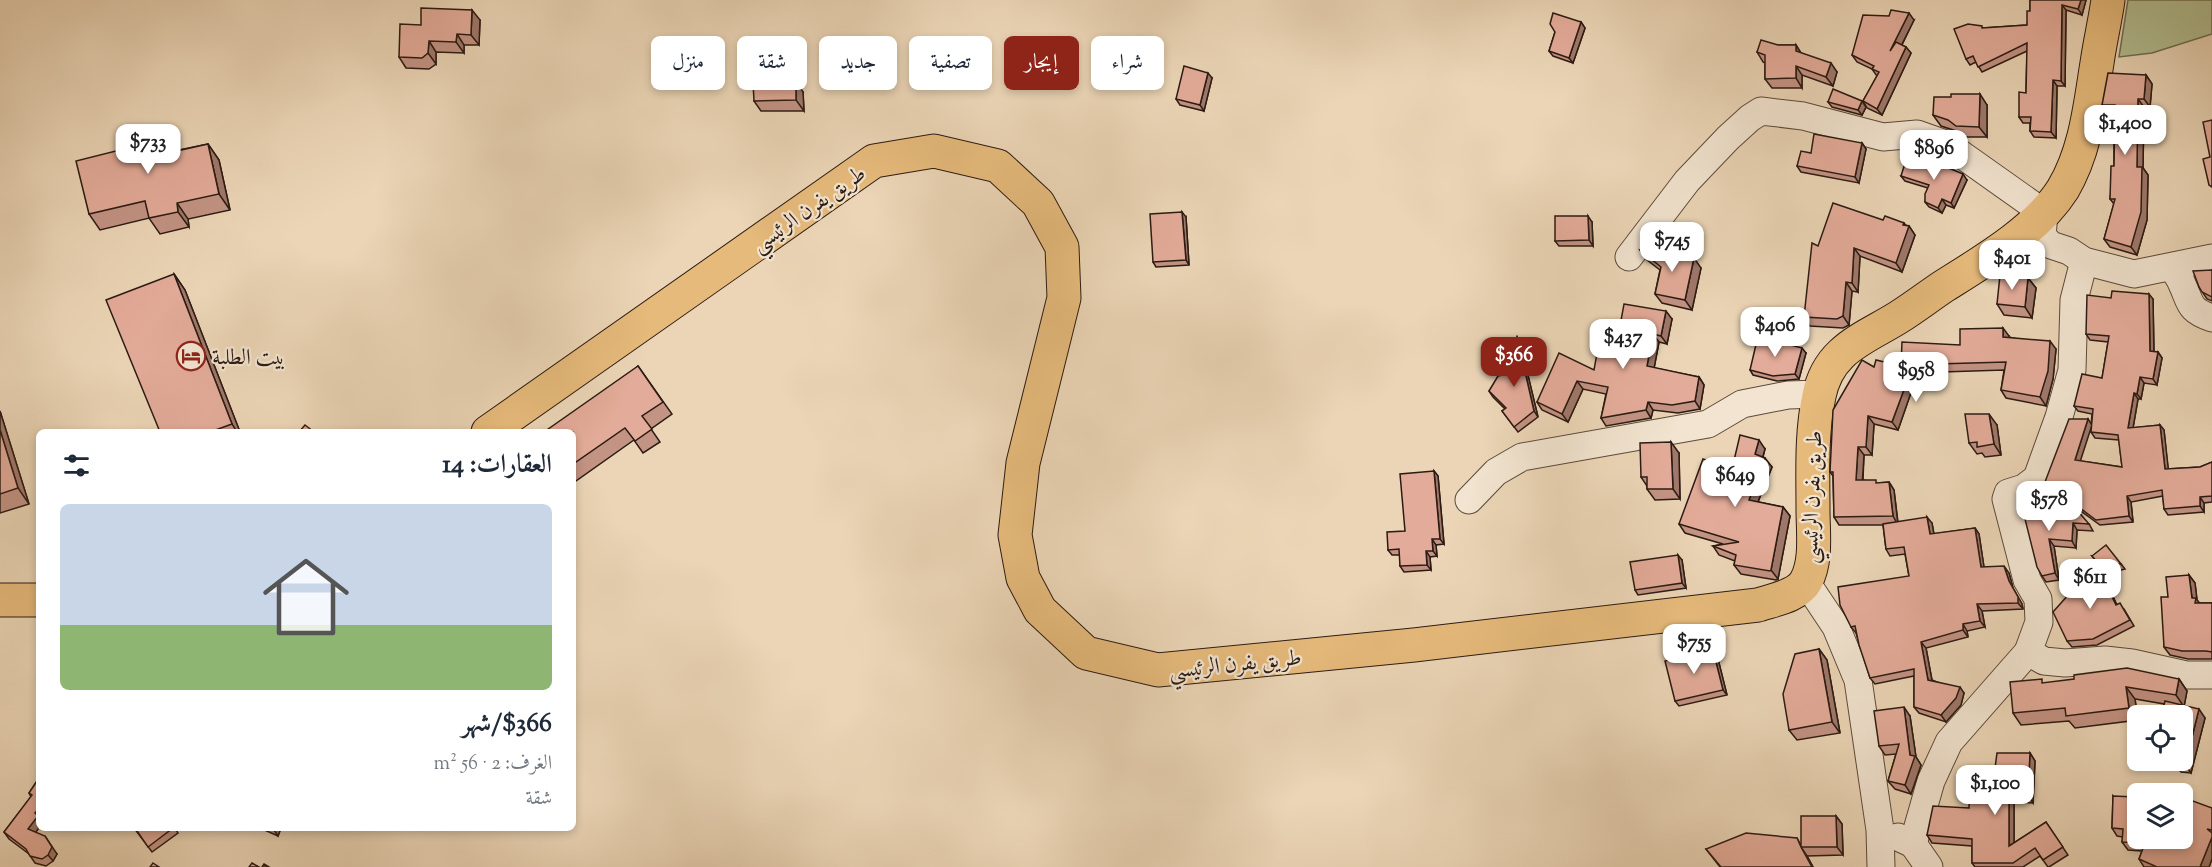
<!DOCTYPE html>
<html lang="ar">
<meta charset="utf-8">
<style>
:root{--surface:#fff;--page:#f2f2f3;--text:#1f2937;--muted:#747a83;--accent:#8f2418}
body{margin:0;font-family:"Sorts Mill Goudy",Amiri,serif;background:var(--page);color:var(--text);direction:rtl;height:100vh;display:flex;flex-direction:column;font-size:22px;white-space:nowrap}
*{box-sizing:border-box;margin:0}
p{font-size:20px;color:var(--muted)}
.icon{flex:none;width:33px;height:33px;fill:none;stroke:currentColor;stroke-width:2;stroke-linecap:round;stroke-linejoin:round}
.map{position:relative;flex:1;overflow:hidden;direction:ltr}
.sheet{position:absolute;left:36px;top:429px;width:540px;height:402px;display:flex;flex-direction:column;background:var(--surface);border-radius:9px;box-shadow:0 3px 9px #0003;direction:rtl}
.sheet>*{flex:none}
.top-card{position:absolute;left:594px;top:36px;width:570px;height:54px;direction:rtl;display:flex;gap:12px}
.fabs{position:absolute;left:2127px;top:705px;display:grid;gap:12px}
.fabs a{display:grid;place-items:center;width:66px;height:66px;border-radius:9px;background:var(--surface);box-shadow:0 3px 9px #0003;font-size:30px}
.price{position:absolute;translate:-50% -51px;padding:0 14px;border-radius:12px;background:#fff;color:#222;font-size:20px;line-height:39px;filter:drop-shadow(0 2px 3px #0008)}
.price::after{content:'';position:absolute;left:50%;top:36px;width:18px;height:14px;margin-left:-9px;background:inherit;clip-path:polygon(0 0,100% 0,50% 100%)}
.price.active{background:var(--accent);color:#fff}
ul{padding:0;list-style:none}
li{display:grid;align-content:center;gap:12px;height:318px;padding:0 24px}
li span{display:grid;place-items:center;height:186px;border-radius:9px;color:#555}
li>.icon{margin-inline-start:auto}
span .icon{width:108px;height:108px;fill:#fffc;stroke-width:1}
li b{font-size:26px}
h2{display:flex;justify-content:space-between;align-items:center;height:72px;padding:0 24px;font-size:26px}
.chip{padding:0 21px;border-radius:9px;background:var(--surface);box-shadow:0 3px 9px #0003;font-size:21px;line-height:54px}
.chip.active{background:var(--accent);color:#fff}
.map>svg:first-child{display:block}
.green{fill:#b2be92;stroke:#6f6c52;stroke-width:1.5}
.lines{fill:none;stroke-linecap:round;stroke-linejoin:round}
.minor-casing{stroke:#5c4a3c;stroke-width:29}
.major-casing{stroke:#2c1b13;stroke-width:35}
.minor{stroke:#f2e4d0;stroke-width:27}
.major{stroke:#e6ba7b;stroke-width:33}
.wall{fill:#c39384;stroke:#2c1b13;stroke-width:1.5;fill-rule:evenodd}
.shaded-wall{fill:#9f786b;stroke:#2c1b13;stroke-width:1.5}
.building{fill:#e3ab99;stroke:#2c1b13;stroke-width:1.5}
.labels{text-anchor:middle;stroke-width:4.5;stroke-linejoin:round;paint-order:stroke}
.street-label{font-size:22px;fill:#2c1b13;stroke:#f2e4d0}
.poi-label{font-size:22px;fill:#2c1b13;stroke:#f2e4d0;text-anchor:start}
</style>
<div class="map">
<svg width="2212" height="867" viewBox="0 0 2212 867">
<rect width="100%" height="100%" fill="#ebd5b6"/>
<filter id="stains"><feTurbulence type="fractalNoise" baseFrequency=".00333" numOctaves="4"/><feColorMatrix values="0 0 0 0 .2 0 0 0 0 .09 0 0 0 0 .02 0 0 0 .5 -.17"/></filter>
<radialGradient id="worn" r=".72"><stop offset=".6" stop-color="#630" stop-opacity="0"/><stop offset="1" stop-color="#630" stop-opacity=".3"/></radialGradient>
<!-- green -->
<polygon class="green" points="2128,0 2212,0 2212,34 2152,53 2119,57"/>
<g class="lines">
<!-- minor casing -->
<g class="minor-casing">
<g id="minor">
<polyline points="1629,257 1687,181 1728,138 1750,118 1761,111 1803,116 1883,137 1917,134 1948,145 2044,213 2042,236 2051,245 2069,251 2084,261 2134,274 2212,258"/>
<path d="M 2172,267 C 2175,272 2180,278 2182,284 C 2191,303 2188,310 2212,318"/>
<polyline points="1469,500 1496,472 1522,457 1708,424 1742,404 1788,395 1819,394"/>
<polyline points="1806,582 1836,627 1858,680 1880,830 1881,867"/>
<polyline points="2028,652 2039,622 2038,599 2027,580 2006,499 2008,493 2024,488 2037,478 2059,417 2072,370 2074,300 2084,261"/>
<polyline points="1898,837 1913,844 1929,867"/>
<polyline points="1913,844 1931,781 1949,742 2028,652 2044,661 2065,663 2105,660 2132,663 2186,675 2212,675"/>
</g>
</g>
<!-- major casing -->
<g class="major-casing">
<g id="major">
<path d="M 488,432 L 874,161 L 934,151 L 998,166 L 1038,203 L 1062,247 L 1064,298 L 1023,463 L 1015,535 L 1023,578 L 1040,610 L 1086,653 L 1158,670 L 1414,645 L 1758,605 C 1773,600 1798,596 1806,581 C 1817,561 1813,532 1813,510 C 1813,472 1811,434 1819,396 C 1828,349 1864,339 1899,317 C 1915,307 1929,296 1944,286 C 1984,261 2038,229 2063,189 C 2086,150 2090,106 2097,63 C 2100,42 2105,21 2108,0"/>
<polyline points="0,600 39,600"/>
</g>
</g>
<!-- minor -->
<use href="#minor" class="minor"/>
<!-- major -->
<use href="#major" class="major"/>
</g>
<!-- wall -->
<g class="wall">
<polygon points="2030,0 2086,0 2082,15 2066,10 2065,86 2057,86 2056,138 2034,137 2030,131 2030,123 2023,123 2019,117 2026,93 2027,51 1982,72 1976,62 1970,65 1966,59 1983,28 2027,25 2030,11"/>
<polygon points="480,20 479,45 464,45 464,53 436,52 436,64 429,69 406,68 399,57 421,25"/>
<polygon points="1914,20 1902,45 1906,47 1911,53 1882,115 1867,108 1863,101 1877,76 1872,69 1857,62 1852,55"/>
<polygon points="1581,22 1585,28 1573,63 1553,56 1549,51 1555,32"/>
<polygon points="1778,45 1796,45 1801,53 1837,72 1833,86 1802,75 1802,88 1772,88 1765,79 1765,63 1763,62 1757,52"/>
<polygon points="2146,75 2152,84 2150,107 2144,107 2143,168 2148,175 2147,220 2137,255 2110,247 2104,239 2114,204 2110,199 2114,166 2114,113 2108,113 2102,105"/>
<polygon points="1212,78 1204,111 1180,105 1176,99"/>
<polygon points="803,92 804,111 761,111 754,101"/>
<polygon points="1862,101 1866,107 1862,115 1832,107 1828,102"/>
<polygon points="1987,105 1987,137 1964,137 1956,131 1941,126 1933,115"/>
<polygon points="1862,143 1866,149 1859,183 1801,172 1797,166 1811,153"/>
<polygon points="178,144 179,150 208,144 219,160 230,210 188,219 189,227 160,234 149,218 100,230 89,214"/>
<polygon points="1901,176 1967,180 1954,208 1946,205 1942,213 1929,207 1925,202 1928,188 1905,181"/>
<polygon points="1186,217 1189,265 1156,267 1153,262"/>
<polygon points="1883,220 1909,226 1915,235 1902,272 1860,256 1858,292 1852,291 1849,325 1843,328 1810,326 1804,317 1818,246"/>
<polygon points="1592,222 1593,246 1559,246 1555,241"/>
<polygon points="1640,250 1701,268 1692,310 1662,303 1655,294 1660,270 1647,260"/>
<polygon points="2212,270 2212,301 2207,299 2199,287"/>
<polygon points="174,274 185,290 240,432 160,432"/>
<polygon points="2028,278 2036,288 2032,318 2004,315 1997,304"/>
<path d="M 2111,298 L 2153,299 L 2154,352 L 2158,352 L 2162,358 L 2157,385 L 2144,383 L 2141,399 L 2138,399 L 2133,428 L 2160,425 L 2164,430 L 2168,469 L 2200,467 L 2212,462 L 2212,502 L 2204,503 L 2204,512 L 2168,515 L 2164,509 L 2163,496 L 2131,502 L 2133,522 L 2100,525 L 2049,488 L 2045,482 L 2088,419 L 2091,425 L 2092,414 L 2078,411 L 2074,406 L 2102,378 L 2108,342 L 2090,340 L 2086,334 ZM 2091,426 L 2091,432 L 2095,438 L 2119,440 L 2122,467 L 2080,461 Z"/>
<polygon points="1672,319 1667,344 1659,342 1654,368 1699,377 1704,385 1700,409 1678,413 1653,410 1651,418 1606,426 1601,418 1606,394 1583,389 1568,422 1542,410 1537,402 1594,370 1605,349"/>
<polygon points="2009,336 2009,337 2056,349 2053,379 2046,406 2006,398 2001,390 2004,370 1942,372 1942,385 1914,384 1898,430 1874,424 1872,455 1864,455 1863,480 1878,483 1889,482 1894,490 1898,522 1932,523 1934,534 1975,528 1979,534 1984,567 2009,573 2013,588 2022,604 2023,609 1982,611 1985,627 1967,631 1968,637 1926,648 1932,680 1964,693 1961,705 1946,722 1919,713 1914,707 1914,676 1875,684 1870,678 1856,633 1851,627 1909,576 1905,554 1890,556 1886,549 1883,525 1839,525 1834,517 1833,476 1830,472 1874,367 1901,366 1960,345"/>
<polygon points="1517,337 1520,342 1538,417 1518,432 1502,411 1505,409 1493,397 1489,391 1507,374"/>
<polygon points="1806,353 1799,379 1777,381 1753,375 1750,370"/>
<polygon points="638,366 672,414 651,429 660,442 643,453 634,440 573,483 573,432"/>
<polygon points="0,411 29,504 0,513"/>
<polygon points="1997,425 2001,455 1985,457 1982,453 1977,454 1969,443"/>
<polygon points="1765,449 1763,457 1772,467 1758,502 1783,507 1790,516 1778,579 1776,580 1741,574 1734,565 1735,561 1719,555 1713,546 1723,544 1685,533 1679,524 1732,469"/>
<polygon points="1679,453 1680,499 1655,500 1647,489 1647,486 1641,477"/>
<polygon points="1434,471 1438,476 1444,544 1436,545 1437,556 1430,557 1431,570 1404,572 1400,566 1400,555 1392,555 1388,550 1405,531"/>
<polygon points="2022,507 2089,524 2093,531 2077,530 2076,548 2054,546 2059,580 2046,582 2042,576"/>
<polygon points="2092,556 2121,564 2125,569 2121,570 2111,579"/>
<polygon points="1682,560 1686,588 1638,595 1635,590"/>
<polygon points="2100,570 2117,605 2124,609 2134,626 2097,645 2072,647 2067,641"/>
<polygon points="2189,575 2195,583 2197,600 2199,603 2212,603 2212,659 2188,659 2170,655 2164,647 2168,597"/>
<polygon points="1819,649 1827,660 1840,733 1797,740 1789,730"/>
<polygon points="1713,650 1717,655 1727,695 1679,706 1675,701"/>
<polygon points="2179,679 2187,691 2184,706 2205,718 2191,773 2181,772 2174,763 2164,704 2135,699 2138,720 2075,728 2069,721 2021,725 2013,713 2044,683"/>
<polygon points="1910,716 1916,757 1921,765 1911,794 1895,789 1888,781 1896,754 1885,755 1879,746"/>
<polygon points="2030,753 2035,761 2033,803 2014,802 2014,843 2046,822 2068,855 2049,867 2048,867 2040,856 2023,867 1975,867 1972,863 1972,846 1932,843 1927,835 1969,808 1993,783"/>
<polygon points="39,778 36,833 57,854 53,861 46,866 35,863 29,854 9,839 4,832 31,797 29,793"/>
<polygon points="2113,796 2138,838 2212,808 2212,859 2209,867 2144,867 2139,859 2142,851 2128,850 2122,842 2123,837 2117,836 2112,828"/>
<polygon points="1836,816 1842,824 1843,855 1807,856 1813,867 1720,867 1706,849 1797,838 1801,845"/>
<polygon points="134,828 175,828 178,833 152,852"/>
<polygon points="260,828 281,828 278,836"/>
</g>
<!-- shaded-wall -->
<g class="shaded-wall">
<polygon points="2081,0 2086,0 2082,15 2078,9"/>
<polygon points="2062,5 2066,10 2065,86 2061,81"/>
<polygon points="472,10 480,20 479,45 471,35"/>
<polygon points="1909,13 1914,20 1895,58 1890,51"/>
<polygon points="1581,22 1585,28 1573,63 1569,58"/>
<polygon points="457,34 464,45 464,53 456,42"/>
<polygon points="429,41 436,52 436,64 428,53"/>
<polygon points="1796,45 1802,55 1796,51"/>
<polygon points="1906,47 1911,53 1882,115 1877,109"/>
<polygon points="1831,63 1837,72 1833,86 1826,77"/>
<polygon points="1796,66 1802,75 1802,88 1796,78"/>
<polygon points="1208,73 1212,78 1204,111 1200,105"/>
<polygon points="2146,75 2152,84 2150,107 2144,99"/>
<polygon points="2053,80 2057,86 2056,138 2051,132"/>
<polygon points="796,81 803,92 804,111 796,100"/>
<polygon points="1980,94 1987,105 1987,137 1979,127"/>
<polygon points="2138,99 2144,107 2143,168 2148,175 2147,220 2137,255 2131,247 2137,167"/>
<polygon points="1862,101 1866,107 1862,115 1858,110"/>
<polygon points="167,128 178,144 183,168 172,152"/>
<polygon points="1862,143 1866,149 1859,183 1855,177"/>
<polygon points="208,144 219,160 230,210 219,194"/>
<polygon points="1963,174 1967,180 1954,208 1951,203"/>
<polygon points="1942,199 1946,205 1942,213 1938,208"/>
<polygon points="177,203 188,219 189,227 178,212"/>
<polygon points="1182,212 1186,217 1189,265 1186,260"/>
<polygon points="1588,216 1592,222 1593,246 1589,240"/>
<polygon points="1904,223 1908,228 1909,226 1915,235 1902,272 1896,263"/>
<polygon points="1854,248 1860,256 1858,292 1852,283"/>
<polygon points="1694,258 1701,268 1692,310 1685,300"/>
<polygon points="174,274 185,290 240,432 237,432 232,424"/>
<polygon points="2028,278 2036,288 2032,318 2025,307"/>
<polygon points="1846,282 1852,291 1849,325 1843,316"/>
<polygon points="2149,294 2153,299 2154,357 2150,351"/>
<polygon points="1666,311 1672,319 1667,344 1661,336"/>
<polygon points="2003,328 2009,336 2009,345 2003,337"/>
<polygon points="1653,334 1659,342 1653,374 1647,366"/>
<polygon points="1517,337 1520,342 1538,417 1534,411"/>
<polygon points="2050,341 2056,349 2053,379 2046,406 2040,397"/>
<polygon points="1802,348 1806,353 1799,379 1795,374"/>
<polygon points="2158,352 2162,358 2157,385 2153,379"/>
<polygon points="1937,364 1942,372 1942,385 1936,377"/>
<polygon points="1909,376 1914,384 1898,430 1892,422"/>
<polygon points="1699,377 1704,385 1700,409 1695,401"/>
<polygon points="2140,377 2144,383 2141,399 2137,394"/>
<polygon points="1577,381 1583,389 1568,422 1562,414"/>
<polygon points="2134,393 2138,399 2132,434 2128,428"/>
<polygon points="1648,402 1653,410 1651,418 1646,410"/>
<polygon points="0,411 29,504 18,488 0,430"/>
<polygon points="1989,414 1997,425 2001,455 1994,444"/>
<polygon points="1868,416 1874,424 1872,455 1866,447"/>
<polygon points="2088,419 2092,425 2079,465 2075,460"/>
<polygon points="2160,425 2164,430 2169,475 2165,469"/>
<polygon points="1759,440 1765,449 1761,463 1755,454"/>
<polygon points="1671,442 1679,453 1680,499 1673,489"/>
<polygon points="1858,447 1864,455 1862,488 1856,480"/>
<polygon points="1765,458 1772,467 1755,509 1749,500"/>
<polygon points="1434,471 1438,476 1444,544 1440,539"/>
<polygon points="1889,482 1894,490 1898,525 1893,516"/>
<polygon points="2127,496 2131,502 2133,522 2129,516"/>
<polygon points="2200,497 2204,503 2204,512 2200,506"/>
<polygon points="1783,507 1790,516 1778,579 1771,570"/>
<polygon points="1927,517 1932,523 1935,541 1930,534"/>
<polygon points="2073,523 2077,530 2076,548 2072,541"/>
<polygon points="1975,528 1979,534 1985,574 1981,567"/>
<polygon points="1432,539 1436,545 1437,556 1433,551"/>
<polygon points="2049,539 2054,546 2059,580 2055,573"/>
<polygon points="1426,551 1430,557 1431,570 1427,565"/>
<polygon points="1678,555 1682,560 1686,588 1682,583"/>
<polygon points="2096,564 2100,570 2120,611 2116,605"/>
<polygon points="2004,566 2009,573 2013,588 2022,604 2023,609 2018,603 2009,581"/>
<polygon points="2189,575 2195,583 2197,600 2202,606 2201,612 2192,598"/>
<polygon points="1977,604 1982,611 1985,627 1980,621"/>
<polygon points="1963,624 1967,631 1968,637 1963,630"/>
<polygon points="1921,642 1926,648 1933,686 1928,680"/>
<polygon points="1819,649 1827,660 1840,733 1832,722"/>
<polygon points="1713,650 1717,655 1727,695 1723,690"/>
<polygon points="2179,679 2187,691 2184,707 2176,695"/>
<polygon points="1960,687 1964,693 1961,705 1946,722 1941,715"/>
<polygon points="2126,687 2135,699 2138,720 2129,708"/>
<polygon points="1904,707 1910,716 1916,757 1921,765 1911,794 1905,785 1910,755"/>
<polygon points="2199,709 2205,718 2191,773 2185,765"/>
<polygon points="2030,753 2035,761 2033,803 2028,795"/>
<polygon points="2009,794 2014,802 2014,854 2009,846"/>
<polygon points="2135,797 2138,801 2138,815 2134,810"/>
<polygon points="39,808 39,828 33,836 28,829 35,813"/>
<polygon points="1836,816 1842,824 1843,855 1837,847"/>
<polygon points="275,828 281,828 278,836 274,830"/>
<polygon points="45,836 57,854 53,861 48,855"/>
<polygon points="2212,837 2212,859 2209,867 2200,867"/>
<polygon points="1801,847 1807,856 1813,867 1812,867"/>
</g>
<!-- building -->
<g class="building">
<polygon points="2030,0 2081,0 2078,9 2062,5 2061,81 2053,80 2051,132 2030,131 2031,117 2019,117 2019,92 2026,93 2027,43 1978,67 1973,56 1966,59 1954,29 1968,24 1982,26 1982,28 2027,25 2027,11 2030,11"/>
<polygon points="421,8 472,10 471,35 457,34 456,42 429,41 428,53 422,58 399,57 400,24 421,25"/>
<polygon points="1891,10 1909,13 1890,51 1896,42 1906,47 1877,109 1863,101 1879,72 1872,69 1874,66 1852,55 1863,15 1889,16"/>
<polygon points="1553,13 1581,22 1569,58 1549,51 1555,32 1550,24"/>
<polygon points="1761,40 1778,45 1796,45 1796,51 1831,63 1826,77 1796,66 1796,78 1765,79 1765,55 1757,52"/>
<polygon points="1184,66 1208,73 1200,105 1176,99"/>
<polygon points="2108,73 2146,75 2144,99 2138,99 2137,167 2142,167 2141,212 2131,247 2104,239 2115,199 2110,199 2111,166 2114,166 2115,105 2102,105"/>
<polygon points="796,81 796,100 754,101 753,82"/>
<polygon points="1833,89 1862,101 1858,110 1828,102"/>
<polygon points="1951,94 1980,94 1979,127 1956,126 1948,120 1933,115 1934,97 1951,97"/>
<polygon points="2212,120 2212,187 2209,185 2203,159 2210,157 2203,122"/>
<polygon points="167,128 172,152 208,144 219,194 177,203 178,212 149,218 145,201 89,214 76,161 128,148 125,137"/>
<polygon points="1814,134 1862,143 1855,177 1797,166 1801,151 1811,153"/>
<polygon points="1906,160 1936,169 1939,164 1963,174 1951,203 1942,199 1938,208 1925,202 1925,194 1929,185 1901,176"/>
<polygon points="1833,203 1883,220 1885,216 1904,223 1903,225 1909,226 1896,263 1854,248 1852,283 1846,282 1843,316 1837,319 1804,317 1812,243 1818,246"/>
<polygon points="1182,212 1186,260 1153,262 1150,214"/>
<polygon points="1555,216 1588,216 1589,240 1555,241"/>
<polygon points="1643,247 1694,258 1685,300 1655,294 1661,267 1640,250"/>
<polygon points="2212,270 2212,297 2202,292 2199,287 2193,271"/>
<polygon points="174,274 232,424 210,432 160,432 106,300"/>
<polygon points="2000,275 2028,278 2025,307 1997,304"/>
<polygon points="2112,291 2149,294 2150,351 2158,352 2153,379 2140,377 2137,394 2134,393 2128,428 2160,425 2165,469 2200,467 2212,462 2212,496 2200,497 2200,506 2164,509 2162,490 2127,496 2129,516 2096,520 2045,482 2069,419 2088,419 2075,460 2122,467 2118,435 2091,432 2093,409 2074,406 2082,374 2102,378 2109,336 2086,334 2087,295 2111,298"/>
<polygon points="1624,304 1666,311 1661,336 1653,334 1647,366 1699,377 1695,401 1672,405 1648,402 1646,410 1601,418 1608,387 1577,381 1562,414 1537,402 1559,353 1594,370 1598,348 1605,349 1609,324 1620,326"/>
<polygon points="2003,328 2003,337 2050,341 2048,371 2040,397 2001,390 2006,362 1937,364 1936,377 1909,376 1892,422 1868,416 1866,447 1858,447 1856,480 1876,480 1876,483 1889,482 1893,516 1834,517 1833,472 1830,472 1833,410 1862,360 1874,367 1876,360 1901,366 1902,342 1960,345 1960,329"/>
<polygon points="1758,336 1802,348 1795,374 1773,376 1750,370"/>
<polygon points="1517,337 1534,411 1514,427 1502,411 1506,408 1489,391 1498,376 1507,374 1504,360"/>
<polygon points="638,366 663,402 642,416 652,429 635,441 625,428 573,464 573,432 544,432"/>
<polygon points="1965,414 1989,414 1994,444 1977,447 1977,442 1969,443"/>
<polygon points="305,425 314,432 299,432"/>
<polygon points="0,430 18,488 0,494"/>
<polygon points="1740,435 1759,440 1755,454 1765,458 1749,500 1783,507 1771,570 1770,571 1734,565 1736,555 1713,546 1739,542 1679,524 1703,459 1732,469"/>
<polygon points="1671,442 1673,489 1647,489 1647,477 1641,477 1640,443"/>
<polygon points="1434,471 1440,539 1432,539 1433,551 1426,551 1427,565 1400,566 1399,549 1388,550 1387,532 1405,531 1400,474"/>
<polygon points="2022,507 2076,509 2089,524 2073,523 2072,541 2049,539 2055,573 2042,576 2037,567"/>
<polygon points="1927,517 1930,534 1975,528 1981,567 2004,566 2009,581 2018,597 2018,603 1977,604 1980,621 1963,624 1963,630 1921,642 1928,680 1960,687 1956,698 1941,715 1914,707 1914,669 1870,678 1859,645 1855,626 1851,627 1840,605 1838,587 1909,576 1904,547 1886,549 1883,524"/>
<polygon points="2106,545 2121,564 2118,564 2107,574 2092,556"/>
<polygon points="1678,555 1682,583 1635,590 1630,562"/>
<polygon points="2096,564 2116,605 2120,603 2130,620 2093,639 2067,641 2053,612"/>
<polygon points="2189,575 2192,598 2196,598 2195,603 2212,603 2212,652 2206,651 2182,651 2164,647 2161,597 2168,597 2166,577"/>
<polygon points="1819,649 1832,722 1789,730 1783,694 1795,654"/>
<polygon points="1713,650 1723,690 1675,701 1665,661"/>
<polygon points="2127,668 2179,679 2176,695 2126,687 2129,708 2066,716 2065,708 2013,713 2010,682 2042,679 2042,683 2074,679 2074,675"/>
<polygon points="2165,701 2199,709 2185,765 2174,763 2173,760 2182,760 2182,716 2161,716"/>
<polygon points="1904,707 1910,755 1915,756 1905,785 1888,781 1899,744 1879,746 1874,711"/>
<polygon points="1997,753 2030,753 2028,795 2009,794 2009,846 2046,822 2063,847 2043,860 2035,848 2013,863 1972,863 1972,839 1927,835 1933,806 1969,808 1970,781 1993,783"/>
<polygon points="39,778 39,808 35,813 38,816 28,829 45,836 52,847 48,855 42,859 30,856 26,849 4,832 32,795 29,793"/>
<polygon points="2113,796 2135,797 2134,810 2138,812 2138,838 2182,838 2182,797 2212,808 2212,830 2207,829 2212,833 2212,837 2200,867 2157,867 2139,859 2145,843 2122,842 2123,829 2112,828"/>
<polygon points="1801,816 1836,816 1837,847 1801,847 1812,867 1721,867 1706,849 1746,833 1797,838 1801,847"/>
<polygon points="135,828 173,828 148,847"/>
<polygon points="153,863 159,867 150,867"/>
<polygon points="252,863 259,867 249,867"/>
<polygon points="264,864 269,867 262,867"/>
</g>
<!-- icons -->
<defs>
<g id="hotel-ring" transform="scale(1.5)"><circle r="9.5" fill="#f2e4d0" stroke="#8f2418" stroke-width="1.5"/><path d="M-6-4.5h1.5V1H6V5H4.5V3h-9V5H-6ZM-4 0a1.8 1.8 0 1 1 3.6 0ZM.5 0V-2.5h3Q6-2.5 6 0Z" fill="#8f2418"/></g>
</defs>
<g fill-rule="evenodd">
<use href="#hotel-ring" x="191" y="356"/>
</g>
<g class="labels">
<!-- street labels -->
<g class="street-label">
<text transform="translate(808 208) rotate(-35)" y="8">طريق يفرن الرئيسي</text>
<text transform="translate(1811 497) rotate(-88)" y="8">طريق يفرن الرئيسي</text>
<text transform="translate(1235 663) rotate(-6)" y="8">طريق يفرن الرئيسي</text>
</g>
<!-- poi labels -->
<g class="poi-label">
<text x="212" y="364">بيت الطلبة</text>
</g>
</g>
<rect width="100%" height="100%" filter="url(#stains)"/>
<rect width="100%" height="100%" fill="url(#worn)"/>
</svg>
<div class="fabs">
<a><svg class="icon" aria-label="locate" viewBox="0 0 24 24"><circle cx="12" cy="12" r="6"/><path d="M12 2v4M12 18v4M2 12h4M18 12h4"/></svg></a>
<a><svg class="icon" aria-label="layers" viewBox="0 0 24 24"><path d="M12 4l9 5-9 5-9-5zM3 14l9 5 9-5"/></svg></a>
</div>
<b class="price" style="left:2125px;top:156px">$1,400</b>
<b class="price" style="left:148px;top:175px">$733</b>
<b class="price" style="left:1934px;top:181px">$896</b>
<b class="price" style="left:1672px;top:273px">$745</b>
<b class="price" style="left:2012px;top:291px">$401</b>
<b class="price" style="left:1775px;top:358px">$406</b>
<b class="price" style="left:1623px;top:370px">$437</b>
<b class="price active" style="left:1514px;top:388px">$366</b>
<b class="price" style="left:1916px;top:403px">$958</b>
<b class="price" style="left:1735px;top:508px">$649</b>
<b class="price" style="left:2049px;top:532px">$578</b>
<b class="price" style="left:2090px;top:610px">$611</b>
<b class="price" style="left:1694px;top:675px">$755</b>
<b class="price" style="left:1995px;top:816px">$1,100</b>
<div class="top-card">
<a class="chip">شراء</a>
<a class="chip active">إيجار</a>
<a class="chip">تصفية</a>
<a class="chip">جديد</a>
<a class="chip">شقة</a>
<a class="chip">منزل</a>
</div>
<section class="sheet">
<h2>العقارات: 14<svg class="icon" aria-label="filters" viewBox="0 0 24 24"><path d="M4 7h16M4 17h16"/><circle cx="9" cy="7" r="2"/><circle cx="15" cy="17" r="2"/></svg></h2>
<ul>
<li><span style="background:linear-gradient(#c9d6e8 65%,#8fb573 0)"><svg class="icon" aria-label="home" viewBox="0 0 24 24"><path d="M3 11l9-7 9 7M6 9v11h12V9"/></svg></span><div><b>$366/شهر</b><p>الغرف: 2 · 56 m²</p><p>شقة</p></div></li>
</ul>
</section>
</div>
